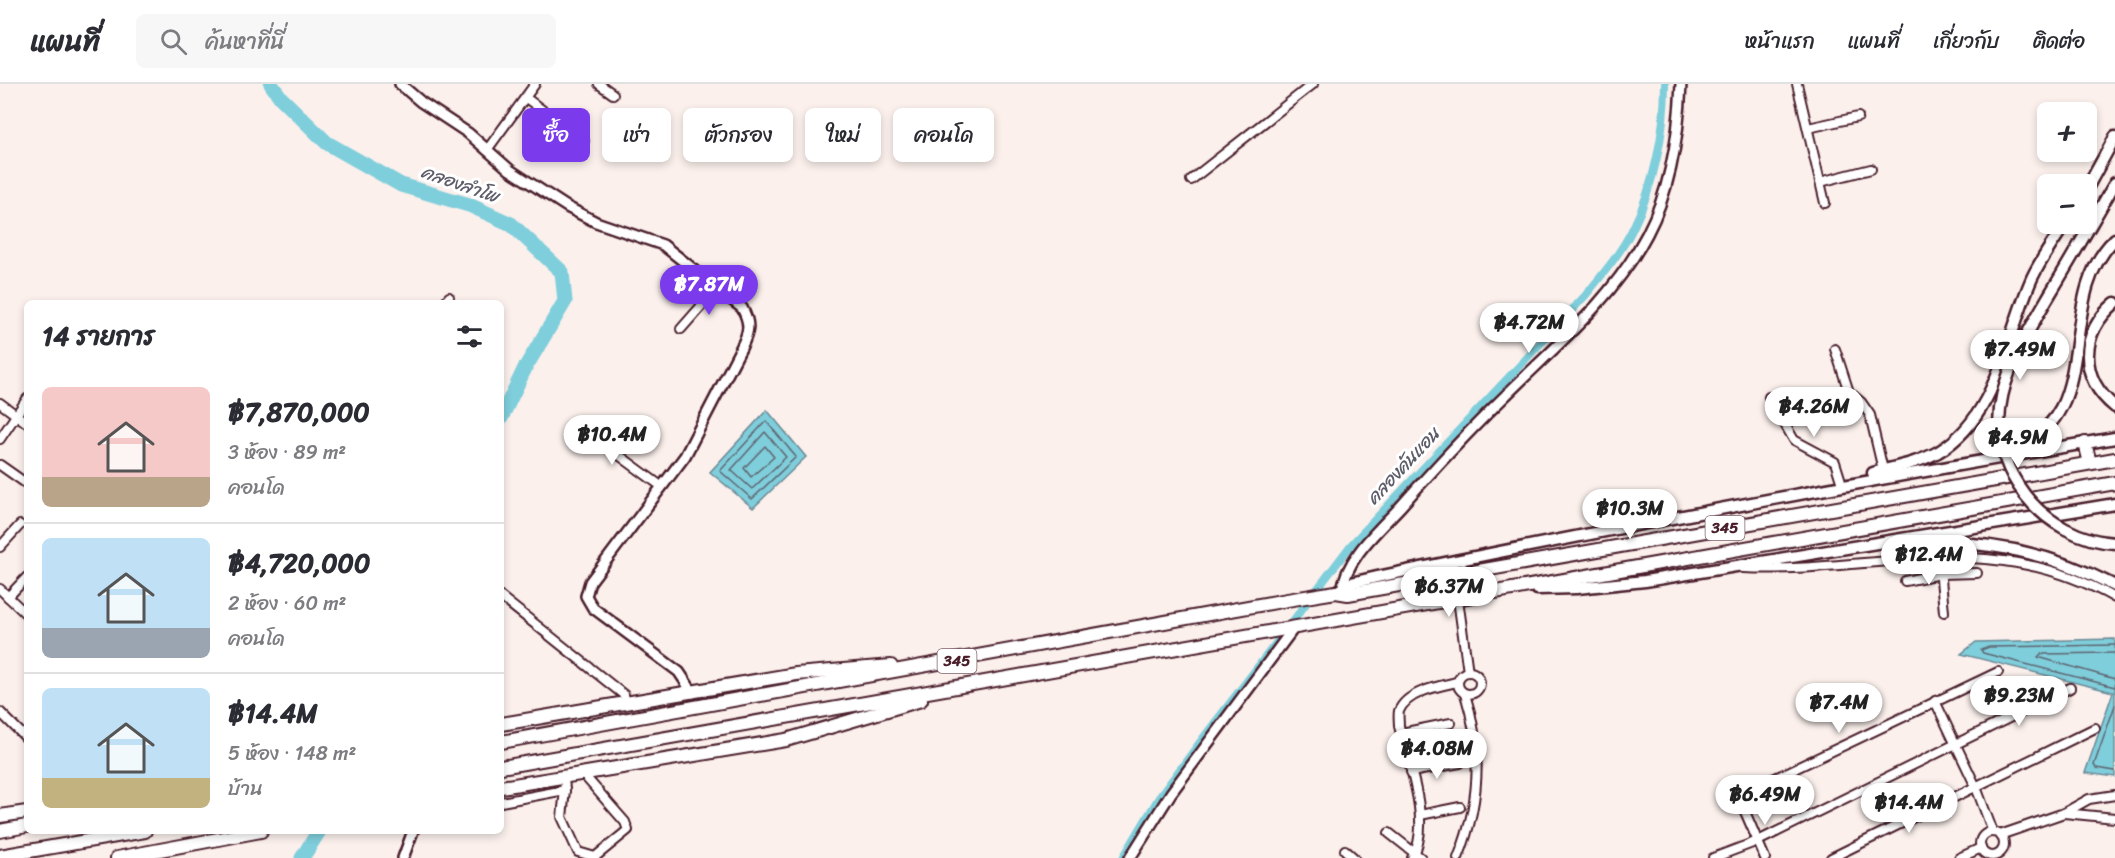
<!DOCTYPE html>
<html lang="th">
<meta charset="utf-8">
<style>
:root{--surface:#fff;--page:#f7f7f7;--text:#2b2b33;--muted:#7c7c81;--line:#e1e1e2;--accent:#7c3aed}
body{margin:0;font-family:Sriracha,"Playpen Sans Thai",sans-serif;background:var(--page);color:var(--text);height:100vh;display:flex;flex-direction:column;font-size:22px;white-space:nowrap}
*{box-sizing:border-box;margin:0}
p{font-size:20px;color:var(--muted)}
.icon{flex:none;width:33px;height:33px;fill:none;stroke:currentColor;stroke-width:2;stroke-linecap:round;stroke-linejoin:round}
.map{position:relative;flex:1;overflow:hidden}
.panel{position:absolute;left:24px;top:216px;width:480px;height:534px;display:flex;flex-direction:column;background:var(--surface);border-radius:9px;box-shadow:0 3px 9px #0003}
.panel>*{flex:none}
.top-card{position:absolute;left:522px;top:24px;width:570px;height:54px;display:flex;gap:12px}
.fabs{position:absolute;left:2037px;top:18px;display:grid;gap:12px}
.fabs a{display:grid;place-items:center;width:60px;height:60px;border-radius:9px;background:var(--surface);box-shadow:0 3px 9px #0003;font-size:30px}
.price{position:absolute;translate:-50% -51px;padding:0 14px;border-radius:21px;background:#fff;color:#222;font-size:20px;line-height:39px;filter:drop-shadow(0 2px 3px #0008)}
.price::after{content:'';position:absolute;left:50%;top:36px;width:18px;height:14px;margin-left:-9px;background:inherit;clip-path:polygon(0 0,100% 0,50% 100%)}
.price.selected{background:var(--accent);color:#fff}
ul{padding:0;list-style:none}
li{display:flex;align-items:center;gap:18px;height:150px;padding:0 18px}
li+li{border-top:2px solid var(--line)}
li span{display:grid;place-items:center;flex:none;width:168px;height:120px;border-radius:9px;color:#555}
li>.icon{margin-inline-start:auto}
span .icon{width:72px;height:72px;fill:#fffc;stroke-width:1}
li b{font-size:26px}
h2{display:flex;justify-content:space-between;align-items:center;height:72px;padding:0 18px;font-size:26px}
.chip{padding:0 21px;border-radius:9px;background:var(--surface);box-shadow:0 3px 9px #0003;font-size:21px;line-height:54px}
.chip.selected{background:var(--accent);color:#fff}
header{display:flex;align-items:center;gap:36px;box-sizing:border-box;height:84px;padding:0 30px;background:var(--surface);border-bottom:2px solid var(--line)}
header strong{font-size:28px}
nav{display:flex;gap:33px;margin-inline-start:auto;font-size:21px}
.search{width:420px;height:54px;background:var(--page);display:flex;align-items:center;gap:15px;box-sizing:border-box;padding:0 21px;border-radius:9px;color:var(--muted);font-size:22px}
.map>svg:first-child{display:block}
.water{fill:#7fcedb;stroke:#6a8895;stroke-width:1.5}
.lines{fill:none;stroke-linecap:round;stroke-linejoin:round}
.shore{stroke:#5f6571;stroke-width:1.5}
.canal{stroke:#7fcedb;stroke-width:8}
.river{stroke:#7fcedb;stroke-width:15}
.minor-casing{stroke:#4a1f2b;stroke-width:12}
.tertiary-casing{stroke:#4a1f2b;stroke-width:14}
.secondary-casing{stroke:#4a1f2b;stroke-width:15}
.primary-casing{stroke:#4a1f2b;stroke-width:16}
.minor{stroke:#fff;stroke-width:8}
.tertiary{stroke:#fff;stroke-width:9}
.secondary{stroke:#fff;stroke-width:10}
.primary{stroke:#fff;stroke-width:12}
.secondary-bridge-casing{stroke:#4a1f2b;stroke-width:15;stroke-linecap:butt}
.secondary-bridge{stroke:#fff;stroke-width:10}
.labels{text-anchor:middle;stroke-width:6;stroke-linejoin:round;paint-order:stroke}
.shield{fill:#fff;stroke:#80626b;stroke-width:1.5}
.shield-label{font-size:15px;font-weight:bold;fill:#4a1f2b}
.water-label{font-size:18px;font-style:italic;fill:#5d5c69;stroke:#fff}
</style>
<header>
<strong>แผนที่</strong>
<div class="search"><svg class="icon" aria-label="search" viewBox="0 0 24 24"><circle cx="10" cy="10" r="6"/><path d="M15 15l6 6"/></svg>ค้นหาที่นี่</div>
<nav><a>หน้าแรก</a><a>แผนที่</a><a>เกี่ยวกับ</a><a>ติดต่อ</a></nav>
</header>
<div class="map">
<svg width="2115" height="774" viewBox="0 0 2115 774">
<rect width="100%" height="100%" fill="#fbf0ec"/>
<filter id="ink" filterUnits="userSpaceOnUse"><feTurbulence type="fractalNoise" baseFrequency=".0167" numOctaves="2"/><feDisplacementMap in="SourceGraphic" scale="12" xChannelSelector="R" yChannelSelector="G"/><feConvolveMatrix kernelMatrix="1 2 1 2 8 2 1 2 1" color-interpolation-filters="sRGB"/></filter>
<g filter="url(#ink)">
<!-- water -->
<g class="water">
<polygon points="767,326 806,373 753,424 710,388"/>
<polygon points="2115,555 2115,693 2085,689 2113,608 1961,570 1976,558"/>
</g>
<g class="lines">
<!-- shore -->
<g class="shore">
<polygon points="766,337 796,373 752,415 720,387"/>
<polygon points="765,348 786,373 752,405 731,386"/>
<polygon points="765,362 774,373 751,393 744,384"/>
<polyline points="2115,561 1989,563 1981,566 1983,569 2115,603"/>
<polyline points="2115,569 2041,570 2038,573 2115,595"/>
<polyline points="2115,621 2094,681 2096,684 2115,687"/>
</g>
<!-- canal -->
<path class="canal" d="M 1123,774 L 1158,715 L 1201,657 L 1351,461 L 1585,212 C 1602,191 1621,169 1633,144 C 1654,102 1665,47 1665,0"/>
<!-- river -->
<g class="river">
<polyline points="271,0 281,14 327,59 401,101 469,121 511,140 562,188 565,217 525,284 501,334"/>
<polyline points="302,774 319,747"/>
</g>
<!-- minor casing -->
<g class="minor-casing">
<g id="minor">
<polyline points="599,0 613,10"/>
<polyline points="1797,0 1825,119"/>
<polyline points="526,14 584,57"/>
<polyline points="1808,44 1858,33"/>
<polyline points="487,66 535,0"/>
<polyline points="1191,96 1313,0"/>
<polyline points="1820,98 1871,85"/>
<polyline points="444,219 449,213"/>
<polyline points="681,245 718,203"/>
<polyline points="1835,265 1849,308 1861,318 1870,331 1883,386"/>
<polyline points="1769,313 1794,356 1835,378 1841,397"/>
<polyline points="0,319 27,339"/>
<polyline points="578,341 661,402"/>
<polyline points="0,355 27,315"/>
<polyline points="0,381 27,400"/>
<polyline points="0,463 20,441"/>
<polyline points="1934,472 1941,495 1944,528"/>
<path d="M 1743,484 C 1876,490 1988,442 2115,514"/>
<polyline points="1905,497 1940,490 1977,489"/>
<polyline points="0,505 27,531"/>
<polyline points="8,513 27,493"/>
<polyline points="501,513 624,611 626,619"/>
<polyline points="1458,515 1468,588"/>
<circle cx="1469" cy="599" r="11"/>
<polyline points="1935,617 1976,703 1993,748"/>
<polyline points="0,628 27,655"/>
<polyline points="1401,649 1451,639"/>
<polyline points="1411,688 1460,679"/>
<polyline points="565,706 562,733 578,768 595,773 628,746 625,738 583,690"/>
<polyline points="501,718 565,706 564,693"/>
<polyline points="2064,729 2115,734"/>
<polyline points="1420,731 1460,723"/>
<circle cx="1992" cy="760" r="12"/>
<polyline points="1389,749 1421,774"/>
<polyline points="2000,751 2064,729 2089,715 2115,711"/>
<polyline points="1345,766 1354,774"/>
<path d="M 1412,774 C 1433,740 1408,679 1399,642 C 1399,638 1398,631 1399,627 C 1407,607 1440,602 1457,598"/>
<path d="M 1458,774 C 1480,720 1483,666 1465,610"/>
<polyline points="1713,774 1758,757 2070,604"/>
<polyline points="1765,774 1743,723 1743,712 1746,708 1998,588"/>
<polyline points="1831,774 2095,644"/>
<polyline points="1959,774 1981,764"/>
</g>
</g>
<!-- tertiary casing -->
<g class="tertiary-casing">
<g id="tertiary">
<path d="M 400,0 L 421,18 L 468,49 L 510,86 L 567,123 L 596,138 L 663,161 L 742,224 C 751,240 749,248 741,264 L 685,372 L 590,498 L 586,512 L 593,524 L 679,588 L 693,609"/>
<path d="M 1342,507 C 1346,473 1380,445 1401,422 C 1433,386 1466,350 1501,316 C 1554,263 1612,217 1647,150 C 1671,105 1679,50 1681,0"/>
<polyline points="403,774 413,747"/>
<polyline points="1130,774 1171,709 1293,545"/>
</g>
</g>
<!-- secondary casing -->
<g class="secondary-casing">
<g id="secondary">
<polyline points="2086,106 2115,53"/>
<polyline points="2108,111 2115,99"/>
<path d="M 2115,219 C 2080,249 2078,293 2115,323"/>
<path d="M 2004,366 C 2110,340 2050,217 2115,155"/>
<path d="M 1873,389 C 1895,383 1918,379 1938,368 C 1998,333 2006,252 2032,194 C 2041,175 2054,157 2065,140"/>
<path d="M 1921,459 C 1990,456 2054,470 2115,502"/>
<polyline points="1537,505 1577,504 1645,497 2115,420"/>
<path d="M 1336,508 L 1351,499 L 1377,493 C 1622,442 1868,396 2115,354"/>
</g>
</g>
<!-- primary casing -->
<g class="primary-casing">
<g id="primary">
<polyline points="2085,359 2090,379"/>
<polyline points="501,640 796,590 891,582"/>
<polyline points="501,658 1287,516 1336,508 1348,510 2115,375"/>
<polyline points="501,683 2115,399"/>
<polyline points="501,703 786,656 921,616"/>
<polyline points="0,732 27,728"/>
<polyline points="0,747 27,742"/>
<polyline points="0,772 145,747"/>
<polyline points="117,774 261,747"/>
</g>
</g>
<!-- minor -->
<use href="#minor" class="minor"/>
<!-- tertiary -->
<use href="#tertiary" class="tertiary"/>
<!-- secondary -->
<use href="#secondary" class="secondary"/>
<!-- primary -->
<use href="#primary" class="primary"/>
<!-- secondary-bridge casing -->
<g class="secondary-bridge-casing">
<path id="secondary-bridge" d="M 2108,111 C 2089,144 2070,177 2050,210 C 2012,275 1971,340 2025,411 C 2047,439 2080,457 2115,459"/>
</g>
<!-- secondary-bridge -->
<use href="#secondary-bridge" class="secondary-bridge"/>
</g>
</g>
<g class="labels">
<!-- shield labels -->
<g class="shield">
<rect x="1705.5" y="432" width="39" height="24" rx="4.5"/>
<rect x="937.5" y="565" width="39" height="24" rx="4.5"/>
</g>
<g class="shield-label">
<text x="1725" y="449">345</text>
<text x="957" y="582">345</text>
</g>
<!-- water labels -->
<g class="water-label">
<text transform="translate(460 100) rotate(19)" y="6">คลองลำโพ</text>
<text transform="translate(1403 382) rotate(-47)" y="6">คลองคันแอน</text>
</g>
</g>
</svg>
<div class="fabs">
<a>+</a>
<a>−</a>
</div>
<b class="price selected" style="left:709px;top:232px">฿7.87M</b>
<b class="price" style="left:1529px;top:270px">฿4.72M</b>
<b class="price" style="left:2020px;top:297px">฿7.49M</b>
<b class="price" style="left:1814px;top:354px">฿4.26M</b>
<b class="price" style="left:612px;top:382px">฿10.4M</b>
<b class="price" style="left:2018px;top:385px">฿4.9M</b>
<b class="price" style="left:1630px;top:456px">฿10.3M</b>
<b class="price" style="left:1929px;top:502px">฿12.4M</b>
<b class="price" style="left:1449px;top:534px">฿6.37M</b>
<b class="price" style="left:2019px;top:643px">฿9.23M</b>
<b class="price" style="left:1839px;top:650px">฿7.4M</b>
<b class="price" style="left:1437px;top:696px">฿4.08M</b>
<b class="price" style="left:1765px;top:742px">฿6.49M</b>
<b class="price" style="left:1909px;top:750px">฿14.4M</b>
<div class="top-card">
<a class="chip selected">ซื้อ</a>
<a class="chip">เช่า</a>
<a class="chip">ตัวกรอง</a>
<a class="chip">ใหม่</a>
<a class="chip">คอนโด</a>
</div>
<section class="panel">
<h2>14 รายการ<svg class="icon" aria-label="filters" viewBox="0 0 24 24"><path d="M4 7h16M4 17h16"/><circle cx="9" cy="7" r="2"/><circle cx="15" cy="17" r="2"/></svg></h2>
<ul>
<li><span style="background:linear-gradient(#f6c9c9 75%,#b9a48a 0)"><svg class="icon" aria-label="home" viewBox="0 0 24 24"><path d="M3 11l9-7 9 7M6 9v11h12V9"/></svg></span><div><b>฿7,870,000</b><p>3 ห้อง · 89 m²</p><p>คอนโด</p></div></li>
<li><span style="background:linear-gradient(#bfe0f5 75%,#9aa5b1 0)"><svg class="icon" aria-label="home" viewBox="0 0 24 24"><path d="M3 11l9-7 9 7M6 9v11h12V9"/></svg></span><div><b>฿4,720,000</b><p>2 ห้อง · 60 m²</p><p>คอนโด</p></div></li>
<li><span style="background:linear-gradient(#bfe0f5 75%,#c2b280 0)"><svg class="icon" aria-label="home" viewBox="0 0 24 24"><path d="M3 11l9-7 9 7M6 9v11h12V9"/></svg></span><div><b>฿14.4M</b><p>5 ห้อง · 148 m²</p><p>บ้าน</p></div></li>
</ul>
</section>
</div>
